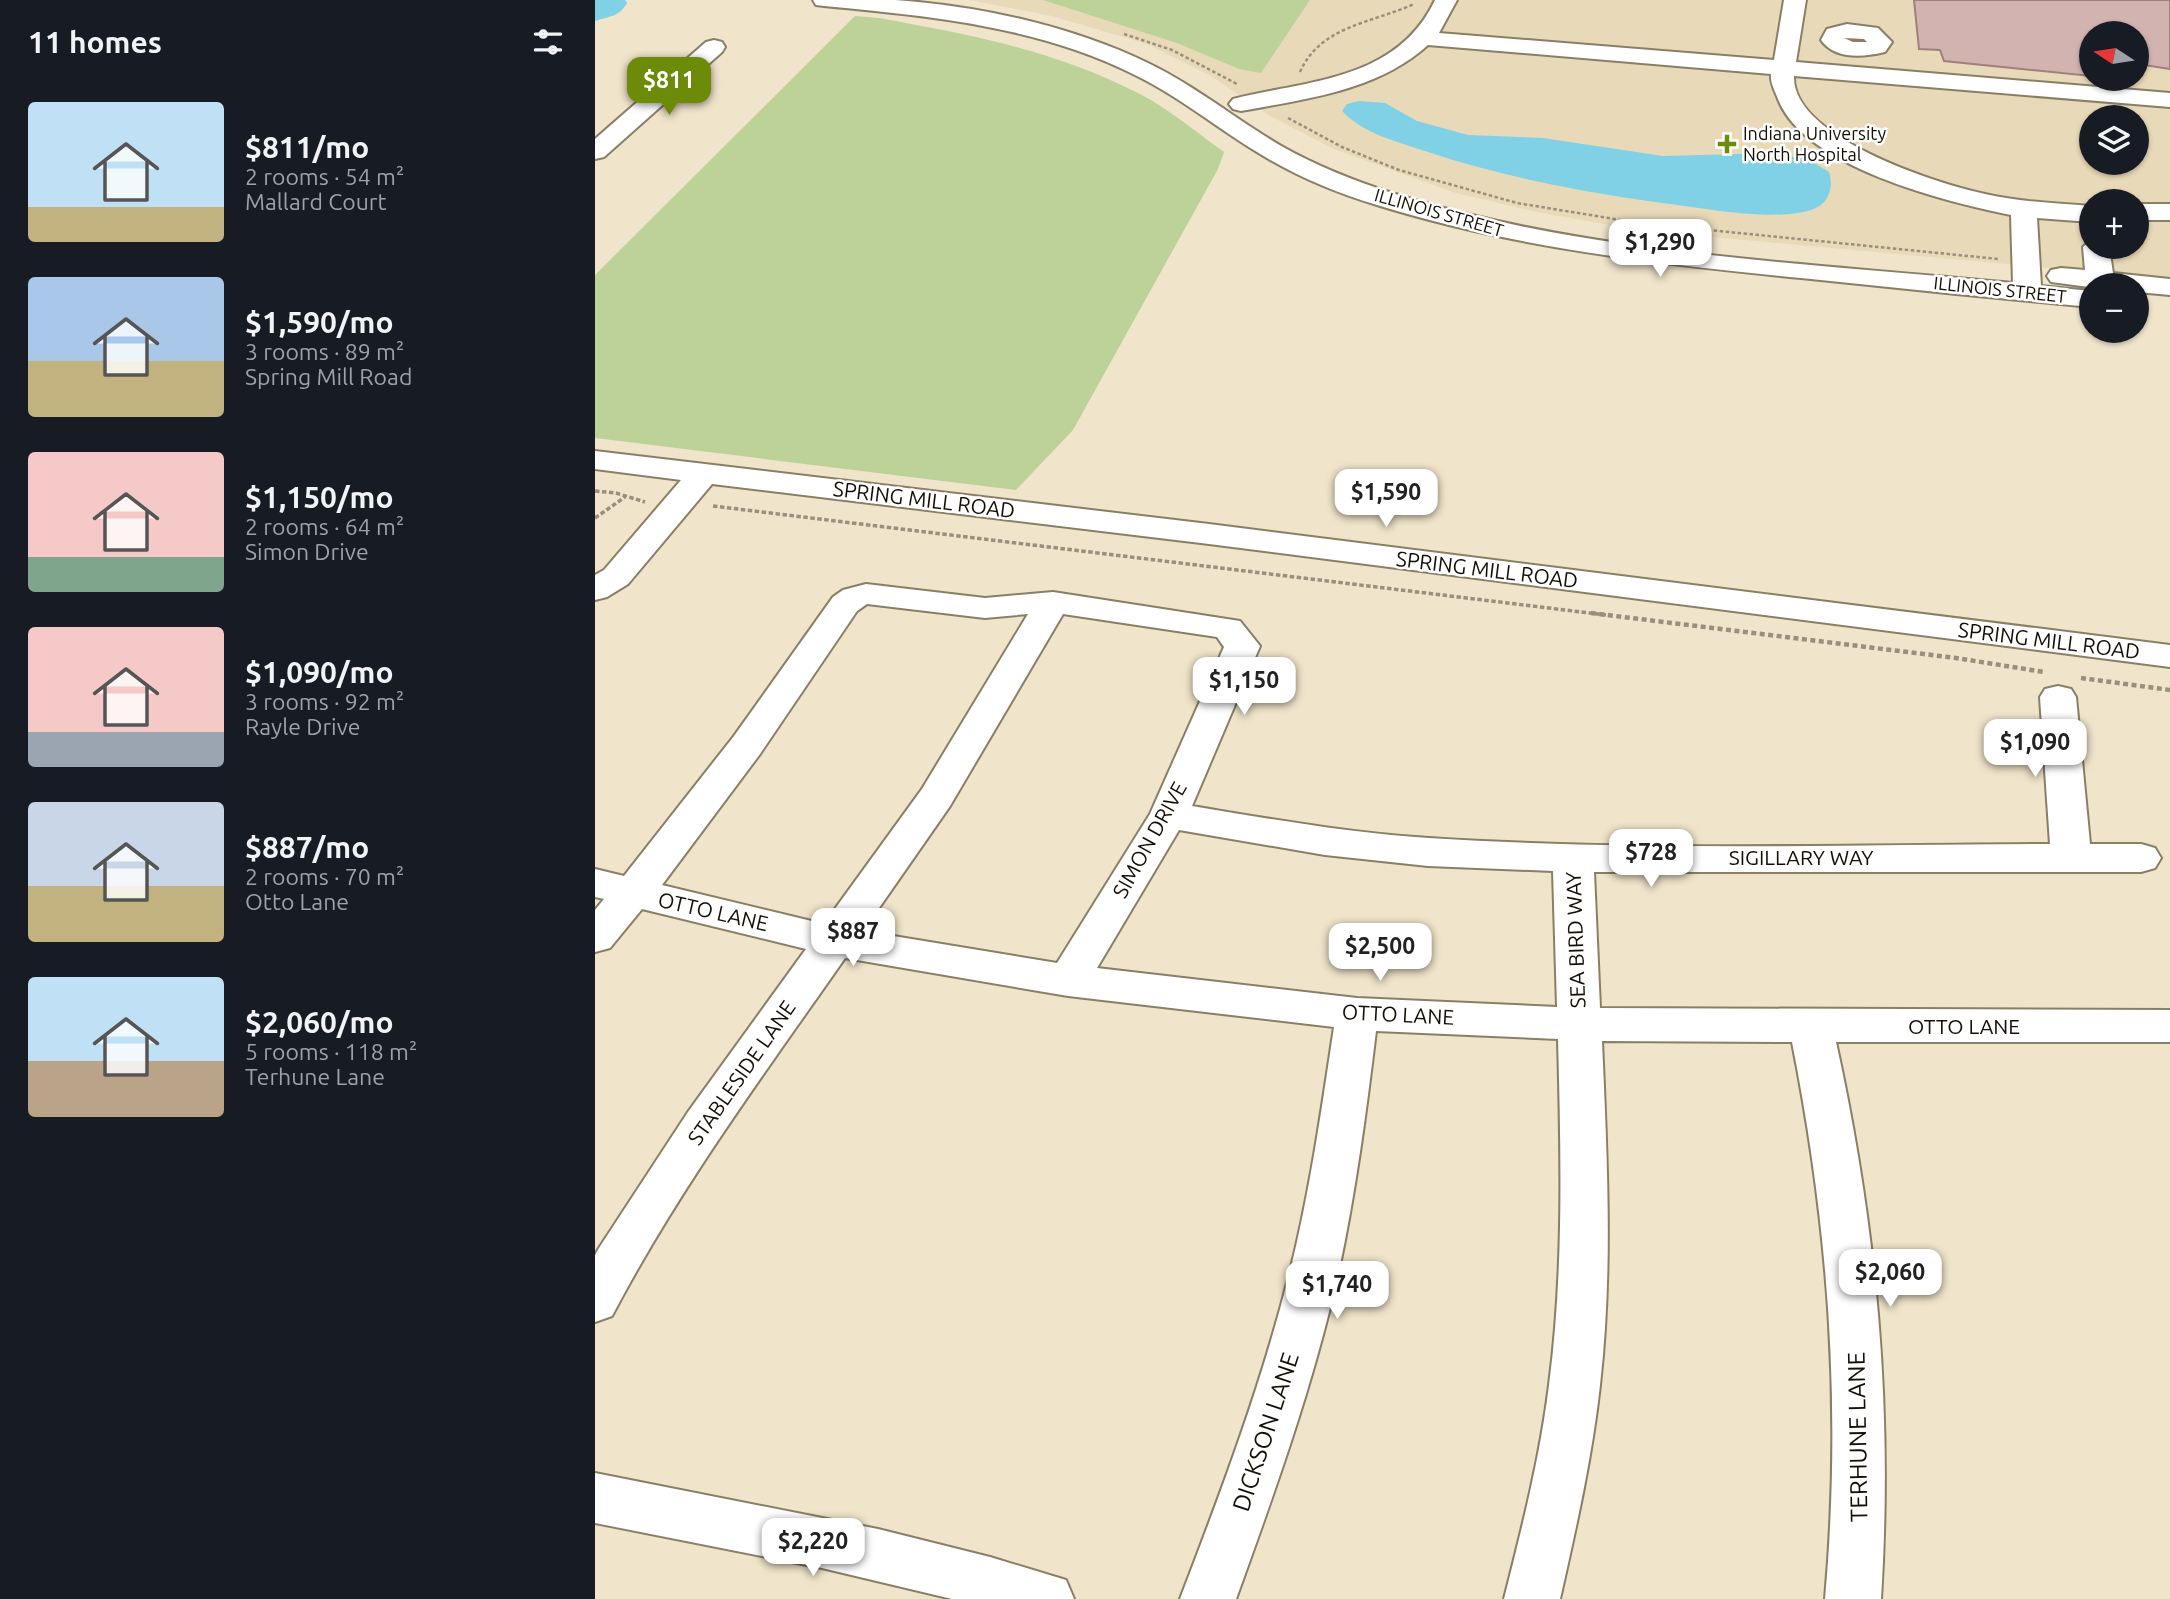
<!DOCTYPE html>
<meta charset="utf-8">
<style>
:root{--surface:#171b24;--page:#242831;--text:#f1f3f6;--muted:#9ea1a6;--accent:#6c8b09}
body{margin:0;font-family:Ubuntu,sans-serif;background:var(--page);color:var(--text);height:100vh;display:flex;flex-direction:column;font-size:26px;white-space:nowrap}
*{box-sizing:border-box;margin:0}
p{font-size:23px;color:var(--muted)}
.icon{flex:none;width:38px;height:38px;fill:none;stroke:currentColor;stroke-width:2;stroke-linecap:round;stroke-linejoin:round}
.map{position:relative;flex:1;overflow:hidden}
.side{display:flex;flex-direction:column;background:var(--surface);width:595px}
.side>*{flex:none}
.needle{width:46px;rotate:282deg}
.fabs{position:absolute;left:1484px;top:21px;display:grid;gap:14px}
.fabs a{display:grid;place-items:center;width:70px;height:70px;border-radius:50%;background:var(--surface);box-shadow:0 2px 5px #0004;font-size:35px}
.price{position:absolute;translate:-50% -60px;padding:0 16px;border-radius:14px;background:#fff;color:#222;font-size:23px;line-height:46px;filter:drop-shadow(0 2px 4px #0008)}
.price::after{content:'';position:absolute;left:50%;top:42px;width:21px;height:16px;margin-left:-10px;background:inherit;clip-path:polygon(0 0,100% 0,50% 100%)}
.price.selected{background:var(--accent);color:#fff}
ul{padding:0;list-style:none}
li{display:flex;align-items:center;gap:21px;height:175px;padding:0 28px}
li span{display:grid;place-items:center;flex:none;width:196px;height:140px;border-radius:7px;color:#555}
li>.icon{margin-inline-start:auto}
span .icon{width:84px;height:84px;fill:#fffc;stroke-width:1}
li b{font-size:30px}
h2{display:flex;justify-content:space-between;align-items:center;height:84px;padding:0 28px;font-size:30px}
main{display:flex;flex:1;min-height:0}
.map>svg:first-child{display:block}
.built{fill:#e8d9b8;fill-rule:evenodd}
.green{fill:#bdd298}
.water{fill:#80d0e6}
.building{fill:#d3b3af;stroke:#9e807c;stroke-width:2}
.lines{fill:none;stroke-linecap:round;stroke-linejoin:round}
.minor-casing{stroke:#897f66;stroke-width:4}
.path-far2{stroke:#988f7c;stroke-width:2.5;stroke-dasharray:3.5 2.5;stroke-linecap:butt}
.path-far1{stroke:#988f7c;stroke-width:3.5;stroke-dasharray:4.5 2.5;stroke-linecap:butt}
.path{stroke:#988f7c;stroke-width:4.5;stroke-dasharray:5 3.5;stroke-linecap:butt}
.minor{fill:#fff;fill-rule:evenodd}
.poi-dot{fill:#6c8b09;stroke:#fff;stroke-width:2.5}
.labels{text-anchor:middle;stroke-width:5;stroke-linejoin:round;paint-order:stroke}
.far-poi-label{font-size:18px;fill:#130f06;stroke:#fff;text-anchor:start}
.far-street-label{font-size:18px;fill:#130f06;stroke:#fff}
.street-label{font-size:21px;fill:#130f06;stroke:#fff}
.near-street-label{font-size:24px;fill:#130f06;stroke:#fff}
</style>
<main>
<section class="side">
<h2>11 homes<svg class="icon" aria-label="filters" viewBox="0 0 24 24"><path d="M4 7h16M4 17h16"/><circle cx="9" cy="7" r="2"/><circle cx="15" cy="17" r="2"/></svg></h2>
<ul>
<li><span style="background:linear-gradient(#bfe0f5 75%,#c2b280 0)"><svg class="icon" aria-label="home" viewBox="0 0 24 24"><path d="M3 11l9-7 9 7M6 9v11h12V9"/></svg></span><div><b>$811/mo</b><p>2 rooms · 54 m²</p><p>Mallard Court</p></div></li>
<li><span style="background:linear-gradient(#a9c7e8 60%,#c2b280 0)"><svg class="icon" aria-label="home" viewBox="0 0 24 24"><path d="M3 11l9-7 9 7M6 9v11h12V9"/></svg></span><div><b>$1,590/mo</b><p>3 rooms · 89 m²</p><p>Spring Mill Road</p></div></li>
<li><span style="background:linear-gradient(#f6c9c9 75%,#7fa58c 0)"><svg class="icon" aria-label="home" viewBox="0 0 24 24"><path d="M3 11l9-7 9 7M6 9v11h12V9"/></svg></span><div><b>$1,150/mo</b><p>2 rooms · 64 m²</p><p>Simon Drive</p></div></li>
<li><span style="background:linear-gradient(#f6c9c9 75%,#9aa5b1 0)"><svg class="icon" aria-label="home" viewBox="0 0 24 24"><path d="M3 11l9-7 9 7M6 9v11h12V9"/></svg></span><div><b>$1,090/mo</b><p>3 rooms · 92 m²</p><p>Rayle Drive</p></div></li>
<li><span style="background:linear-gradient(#c9d6e8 60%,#c2b280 0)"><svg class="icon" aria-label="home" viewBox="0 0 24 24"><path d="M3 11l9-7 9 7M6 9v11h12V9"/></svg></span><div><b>$887/mo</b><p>2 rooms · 70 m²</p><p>Otto Lane</p></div></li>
<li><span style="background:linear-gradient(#bfe0f5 60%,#b9a48a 0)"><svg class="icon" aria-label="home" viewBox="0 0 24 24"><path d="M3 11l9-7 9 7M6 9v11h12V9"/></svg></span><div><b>$2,060/mo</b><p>5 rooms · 118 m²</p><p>Terhune Lane</p></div></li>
</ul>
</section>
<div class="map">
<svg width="1575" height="1599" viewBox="0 0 1575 1599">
<rect width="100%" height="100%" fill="#f0e4ca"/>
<!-- built -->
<path class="built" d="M 374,0 L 1575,0 L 1575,279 L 1128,238 L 1015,225 L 942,212 L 861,193 L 741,150 L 675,116 L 616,76 L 552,44 L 457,16 ZM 1496,33 L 1542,33 L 1542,79 L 1496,79 ZM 1496,117 L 1542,117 L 1542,163 L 1496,163 ZM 1496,201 L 1542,201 L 1542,247 L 1496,247 Z"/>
<!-- green -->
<g class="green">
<polygon points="448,0 715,0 666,73 644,69 582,43"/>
<path d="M 260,16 L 284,18 C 377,35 459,50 545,94 C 574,109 602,133 629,152 L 623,169 L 478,430 L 421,490 L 0,438 L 0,275 Z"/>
</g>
<!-- water -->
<g class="water">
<path d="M 0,0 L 30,0 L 32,3 C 24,17 15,16 0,21 Z"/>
<path d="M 764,101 L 790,103 L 822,121 L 873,135 L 948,138 L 1068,156 L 1180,153 L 1214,160 L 1234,172 C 1239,188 1234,204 1216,210 C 1182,221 1119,210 1083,205 C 998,194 915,179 833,152 C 803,142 769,134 747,111 L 752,104 Z"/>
</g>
<!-- building -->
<polygon class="building" points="1319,0 1575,0 1575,69 1542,64 1542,33 1496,33 1496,76 1349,61 1345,50 1324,49"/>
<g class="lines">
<!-- minor casing -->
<g class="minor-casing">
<g id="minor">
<path d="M 218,0 C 245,0 273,0 300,0 C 385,6 477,26 555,64 C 602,87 643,121 688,147 C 722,166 760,181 797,193 C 992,255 1215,263 1418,283 L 1416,215 C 1352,202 1209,167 1183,99 C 1180,91 1175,83 1176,74 L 833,45 C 782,91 711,99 646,111 L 638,109 L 634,104 L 638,99 C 713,80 802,81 840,0 L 862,0 L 844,33 L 1179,60 L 1189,0 L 1211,0 L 1201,62 L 1575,93 L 1575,107 L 1199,76 C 1196,137 1342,184 1390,194 C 1425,202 1460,203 1496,206 L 1496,222 L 1442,218 L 1446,286 L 1496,291 L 1494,287 L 1456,282 L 1452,276 L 1456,270 L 1466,268 L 1490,270 L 1488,247 L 1496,240 L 1496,247 L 1514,247 L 1518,273 L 1575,279 L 1575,295 L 1542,292 L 1542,285 L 1496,285 L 1496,307 C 1399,298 1303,288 1206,278 C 1063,264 920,248 782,205 C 742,193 703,177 667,155 C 623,129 584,96 538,74 C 442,26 334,16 229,6 L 221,5 Z"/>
<path d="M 1252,24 L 1283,28 L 1297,42 L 1290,52 C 1269,57 1240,60 1226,40 L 1232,29 ZM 1249,38 L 1269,39 L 1272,42 L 1258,42 Z"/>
<polygon points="119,40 127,42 130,47 127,52 9,157 0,159 0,139 111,42"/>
<rect x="1542" y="204" width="33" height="16"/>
<polygon points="0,451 614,524 1575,645 1575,667 614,544 117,484 33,584 12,597 0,600 0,575 9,570 86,480 0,469"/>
<path d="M 271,584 L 390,598 L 458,592 L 645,621 L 665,646 L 597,806 C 676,819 754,833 834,838 C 1040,851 1248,845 1455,844 L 1445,697 L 1450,689 L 1463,686 L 1476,689 L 1481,697 L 1495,844 L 1546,844 L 1560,848 L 1566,858 L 1560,868 L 1546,872 L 999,872 L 1005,1008 L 1575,1010 L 1575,1042 L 1241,1042 C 1282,1229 1298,1408 1286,1599 L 1230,1599 C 1247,1409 1234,1229 1197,1042 L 1007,1041 C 1012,1155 1018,1272 1005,1385 C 997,1458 981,1528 965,1599 L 909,1599 C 927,1528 945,1458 954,1385 C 969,1271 966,1154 963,1039 L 781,1031 C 771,1114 760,1197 742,1279 C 717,1388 679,1494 641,1599 L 585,1599 C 625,1495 664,1391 692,1283 C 714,1199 726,1113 739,1027 L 473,996 L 250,958 C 169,1074 83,1190 17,1316 L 0,1322 L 0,1255 L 4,1248 L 93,1112 L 211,949 L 47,909 L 15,948 L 0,952 L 0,910 L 9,899 L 0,897 L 0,869 L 29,876 L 139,736 L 238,597 L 248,590 ZM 272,604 L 390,618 L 433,614 L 327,789 L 229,924 L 67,885 L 165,754 L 262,611 ZM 468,614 L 622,637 L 629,647 L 555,814 L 462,963 L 268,931 L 355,806 ZM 584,830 L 730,855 L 833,866 L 958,871 L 962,1007 L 762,998 L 502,968 Z"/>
<polygon points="0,1473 283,1529 395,1557 471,1580 479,1599 357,1599 227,1568 0,1523"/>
</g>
</g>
<!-- path-far2 -->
<g class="path-far2">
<polyline points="529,34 577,50 642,84"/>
<path d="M 705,72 C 725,26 777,23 819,4"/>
<polyline points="693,118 747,147 804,170 922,203 1044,223 1403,259"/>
</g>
<!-- path-far1 -->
<g class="path-far1">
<polyline points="0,491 21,493 50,502"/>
<polyline points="118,506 1011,615"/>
<polyline points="0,518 30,497"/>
</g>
<!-- path -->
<g class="path">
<polyline points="996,613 1361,658 1449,672"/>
<polyline points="1486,678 1575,690"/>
</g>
<!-- minor -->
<use href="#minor" class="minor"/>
</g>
<!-- markers -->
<path class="poi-dot" d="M1128.5 133.5h7v7h7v7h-7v7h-7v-7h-7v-7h7z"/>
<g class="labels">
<!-- far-poi labels -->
<g class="far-poi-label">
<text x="1148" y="140">Indiana University<tspan x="1148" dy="21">North Hospital</tspan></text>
</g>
<!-- far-street labels -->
<g class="far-street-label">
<text transform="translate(844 213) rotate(16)" y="6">ILLINOIS STREET</text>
<text transform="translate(1405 290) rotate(6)" y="6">ILLINOIS STREET</text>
</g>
<!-- street labels -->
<g class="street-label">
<text transform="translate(329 500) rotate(7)" y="7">SPRING MILL ROAD</text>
<text transform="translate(892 570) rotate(7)" y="7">SPRING MILL ROAD</text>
<text transform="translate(1454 641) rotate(7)" y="7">SPRING MILL ROAD</text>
<text transform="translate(555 840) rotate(-61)" y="7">SIMON DRIVE</text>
<text x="1206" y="865">SIGILLARY WAY</text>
<text transform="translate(118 912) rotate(13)" y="7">OTTO LANE</text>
<text transform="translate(981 940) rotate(-92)" y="7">SEA BIRD WAY</text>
<text transform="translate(803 1015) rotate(3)" y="7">OTTO LANE</text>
<text x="1369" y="1034">OTTO LANE</text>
<text transform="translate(147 1073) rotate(-55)" y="7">STABLESIDE LANE</text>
</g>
<!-- near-street labels -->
<g class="near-street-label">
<text transform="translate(671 1432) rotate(-72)" y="8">DICKSON LANE</text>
<text transform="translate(1263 1437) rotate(-91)" y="8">TERHUNE LANE</text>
</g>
</g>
</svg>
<div class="fabs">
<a><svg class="needle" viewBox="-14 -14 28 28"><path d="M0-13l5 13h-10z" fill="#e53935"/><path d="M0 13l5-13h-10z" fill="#9ea1a6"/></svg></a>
<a><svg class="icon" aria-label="layers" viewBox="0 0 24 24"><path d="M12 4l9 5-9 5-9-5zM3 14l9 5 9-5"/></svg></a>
<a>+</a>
<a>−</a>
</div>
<b class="price selected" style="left:74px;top:117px">$811</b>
<b class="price" style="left:1065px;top:279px">$1,290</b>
<b class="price" style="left:791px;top:529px">$1,590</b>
<b class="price" style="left:649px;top:717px">$1,150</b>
<b class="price" style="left:1440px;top:779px">$1,090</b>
<b class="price" style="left:1056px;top:889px">$728</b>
<b class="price" style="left:258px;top:968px">$887</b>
<b class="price" style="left:785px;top:983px">$2,500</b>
<b class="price" style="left:1295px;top:1309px">$2,060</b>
<b class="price" style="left:742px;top:1321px">$1,740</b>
<b class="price" style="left:218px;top:1578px">$2,220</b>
</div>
</main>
